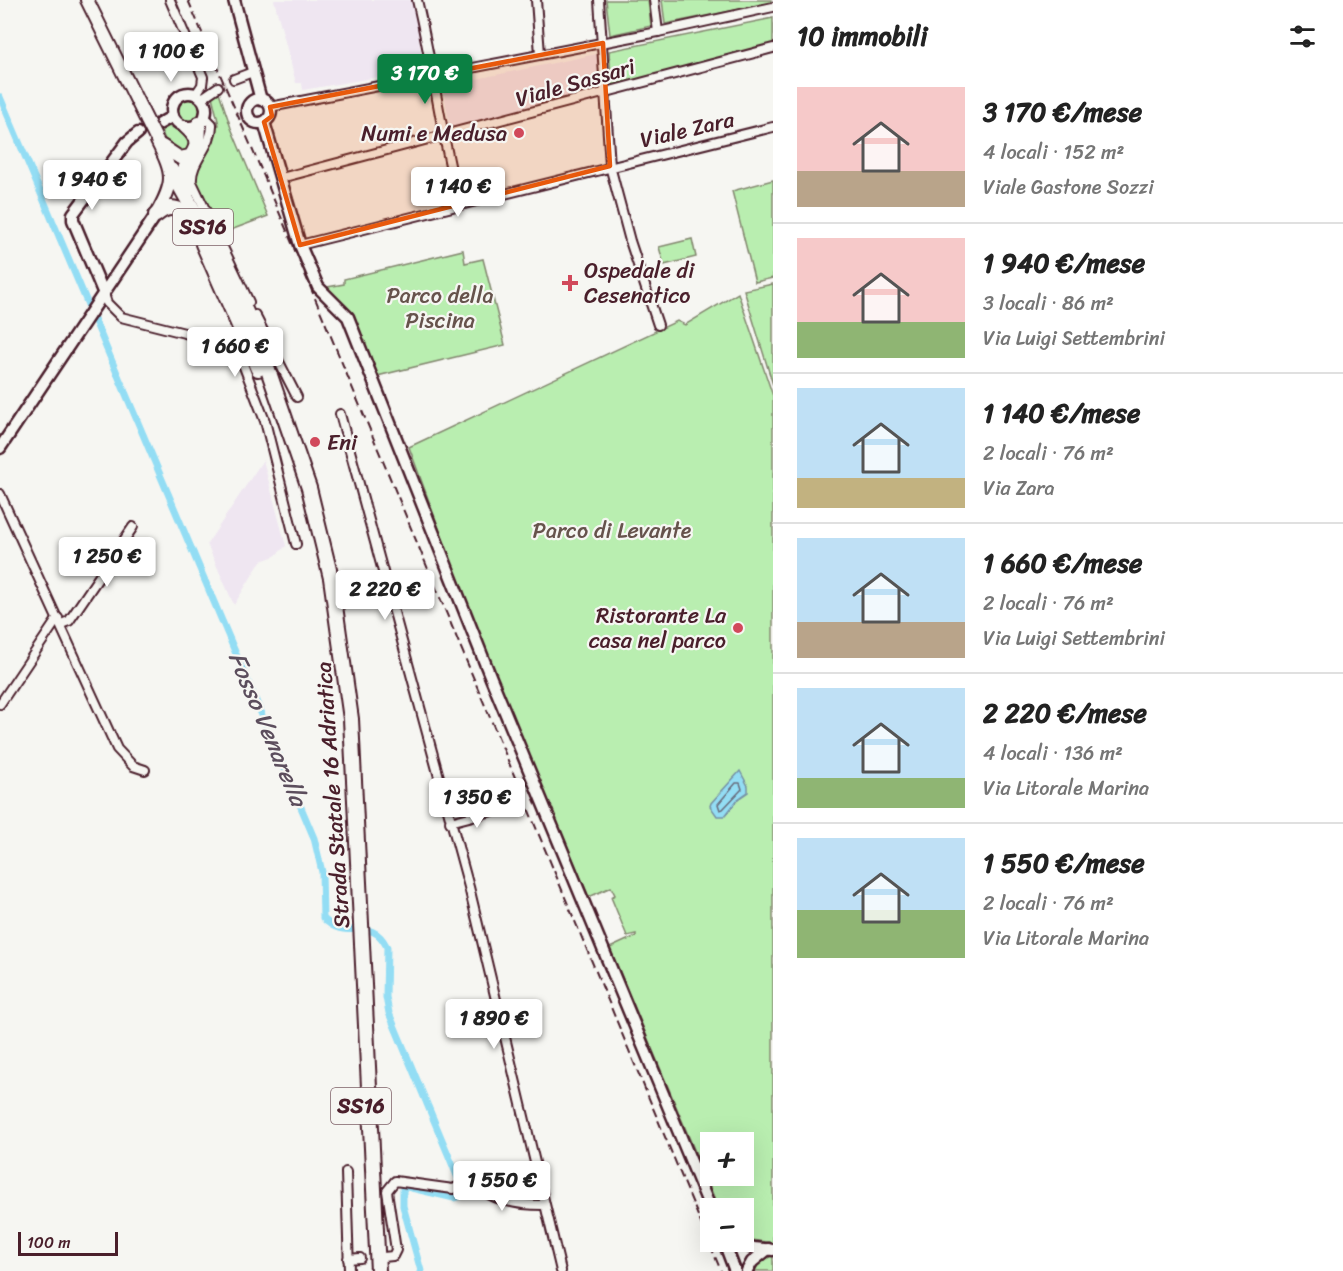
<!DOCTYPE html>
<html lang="it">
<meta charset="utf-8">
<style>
:root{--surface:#fff;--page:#f2f2f2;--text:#222;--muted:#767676;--line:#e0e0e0;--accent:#0b8043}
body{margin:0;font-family:Sriracha,sans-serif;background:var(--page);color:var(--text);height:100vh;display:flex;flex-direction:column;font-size:22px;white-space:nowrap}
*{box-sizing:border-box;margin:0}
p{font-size:20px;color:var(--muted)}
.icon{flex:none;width:33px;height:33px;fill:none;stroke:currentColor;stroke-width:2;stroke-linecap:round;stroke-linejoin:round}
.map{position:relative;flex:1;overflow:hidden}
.side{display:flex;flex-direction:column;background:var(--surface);width:570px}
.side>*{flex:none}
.fabs{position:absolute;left:700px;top:1132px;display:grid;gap:12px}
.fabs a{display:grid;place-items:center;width:54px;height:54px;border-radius:0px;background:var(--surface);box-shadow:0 6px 24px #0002;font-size:30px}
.scale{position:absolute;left:18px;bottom:15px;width:100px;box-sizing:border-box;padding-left:6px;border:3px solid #4a1f2b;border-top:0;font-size:16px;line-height:21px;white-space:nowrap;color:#4a1f2b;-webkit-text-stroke:4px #f6f6f2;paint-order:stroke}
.price{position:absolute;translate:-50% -51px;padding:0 14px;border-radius:6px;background:#fff;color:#222;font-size:20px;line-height:39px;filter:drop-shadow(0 2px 3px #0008)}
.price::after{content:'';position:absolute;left:50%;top:36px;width:18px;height:14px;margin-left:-9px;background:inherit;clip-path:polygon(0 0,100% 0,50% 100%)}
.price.on{background:var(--accent);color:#fff}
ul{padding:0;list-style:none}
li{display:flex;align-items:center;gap:18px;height:150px;padding:0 24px}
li+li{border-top:2px solid var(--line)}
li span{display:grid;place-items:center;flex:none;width:168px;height:120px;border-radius:0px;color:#555}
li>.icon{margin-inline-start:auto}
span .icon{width:72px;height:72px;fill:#fffc;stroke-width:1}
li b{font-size:26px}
h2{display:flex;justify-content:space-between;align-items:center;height:72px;padding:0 24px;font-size:26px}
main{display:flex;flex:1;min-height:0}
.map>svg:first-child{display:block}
.built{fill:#efe6f1}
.green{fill:#b9eeb0;stroke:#82866e;stroke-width:1.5;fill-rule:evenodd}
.water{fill:#93ddf4;stroke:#7691a4;stroke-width:1.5}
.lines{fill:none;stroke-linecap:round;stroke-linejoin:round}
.shore{stroke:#676b7b;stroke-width:1.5}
.canal{stroke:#93ddf4;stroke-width:7}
.street-tunnel{stroke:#d4cbca;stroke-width:8;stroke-dasharray:8 4;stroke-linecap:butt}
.street-casing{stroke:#4a1f2b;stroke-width:12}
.secondary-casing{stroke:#4a1f2b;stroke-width:15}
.primary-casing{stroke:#4a1f2b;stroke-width:16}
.highway-casing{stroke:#4a1f2b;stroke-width:18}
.street{stroke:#f6f6f2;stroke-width:8}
.secondary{stroke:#f6f6f2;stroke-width:10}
.primary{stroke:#f6f6f2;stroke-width:12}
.highway{stroke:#f6f6f2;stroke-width:14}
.rail{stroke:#4a1f2b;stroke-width:2;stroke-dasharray:9 4.5;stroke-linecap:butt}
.primary-bridge-casing{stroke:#4a1f2b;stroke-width:16;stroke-linecap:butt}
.primary-bridge{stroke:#f6f6f2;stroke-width:12}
.marked{fill:#e8590c;fill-opacity:0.2;stroke:#e8590c;stroke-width:4.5;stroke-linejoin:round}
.poi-dot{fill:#d1495b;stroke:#f6f6f2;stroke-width:2}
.labels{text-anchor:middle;stroke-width:4.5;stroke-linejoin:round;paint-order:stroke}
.shield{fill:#f6f6f2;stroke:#7e6067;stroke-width:1.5}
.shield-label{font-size:21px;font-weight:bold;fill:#4a1f2b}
.street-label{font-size:22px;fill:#4a1f2b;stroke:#f6f6f2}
.poi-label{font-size:22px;fill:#4a1f2b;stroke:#f6f6f2;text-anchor:end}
.park-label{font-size:22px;fill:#66534c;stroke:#f6f6f2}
.water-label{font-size:24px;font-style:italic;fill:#5c4e5d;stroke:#f6f6f2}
</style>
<main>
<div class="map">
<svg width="773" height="1271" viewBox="0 0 773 1271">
<rect width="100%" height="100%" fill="#f6f6f2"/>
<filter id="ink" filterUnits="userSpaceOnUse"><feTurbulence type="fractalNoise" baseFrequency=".0167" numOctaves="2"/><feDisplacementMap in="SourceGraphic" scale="12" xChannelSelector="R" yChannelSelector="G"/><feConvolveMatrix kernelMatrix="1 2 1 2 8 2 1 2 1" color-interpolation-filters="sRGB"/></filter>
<g filter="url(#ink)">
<!-- built -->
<g class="built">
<polygon points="274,0 413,0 424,69 303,90 302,83 296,83"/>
<polygon points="597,54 601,89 450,129 443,86"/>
<polygon points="263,460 286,546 275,556 261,561 234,605 207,544"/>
</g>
<!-- green -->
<g class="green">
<polygon points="606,0 648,0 651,26 610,35"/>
<polygon points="662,0 771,0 771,3 665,24"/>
<polygon points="773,18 773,44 612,87 609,51"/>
<polygon points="219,92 231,128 268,216 220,234 195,183 198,170 214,140 216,126 219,125 212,96"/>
<circle cx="190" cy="110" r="15"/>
<polygon points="168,126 189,133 194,146 183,155 168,146 160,128"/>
<polygon points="773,180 773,278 755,282 732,191"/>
<polygon points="692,239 696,257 664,265 659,247"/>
<polygon points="463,250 465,263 483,259 505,345 377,376 353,320 327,287 344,284 344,279"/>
<polygon points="773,284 773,385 744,290"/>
<path d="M 738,293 L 773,396 L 773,1243 L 744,1239 L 744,1209 L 719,1209 L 610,948 L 636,936 L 636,934 L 627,936 L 611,897 L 615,895 L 611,887 L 589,897 L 480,640 L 409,447 L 677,321 L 685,325 ZM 711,1143 L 744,1143 L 744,1176 L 711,1176 Z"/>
<polygon points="773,1255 773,1271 751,1271 757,1263"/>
</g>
<!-- water -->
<polygon class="water" points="740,771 748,786 748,792 738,799 725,816 717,816 710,806 711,803"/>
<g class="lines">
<!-- shore -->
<polygon class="shore" points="736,783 740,783 742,789 723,809 720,810 718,804"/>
<!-- canal -->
<path class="canal" d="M 0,97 L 314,838 L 322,872 L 323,918 C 347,944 370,913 387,947 L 386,997 L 389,1013 L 463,1190 L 461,1196 L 454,1198 L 403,1186 L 403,1206 L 421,1271"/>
<!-- street-tunnel -->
<polyline class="street-tunnel" points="218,87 234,79"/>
<!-- street casing -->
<g class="street-casing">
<g id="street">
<polyline points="170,0 203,77 202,85 196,94"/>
<path d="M 417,0 C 433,68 442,137 459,205"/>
<polyline points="536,0 540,54"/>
<polyline points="599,0 610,166 630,241 658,325"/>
<polyline points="654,0 658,32"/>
<polyline points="234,79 250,73"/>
<polyline points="202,98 218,87"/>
<polyline points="270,107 658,32 773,7"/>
<path d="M 205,117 L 212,124 C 213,146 190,161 192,182 L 249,302"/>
<polyline points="281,178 773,48"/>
<polyline points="300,245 773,127"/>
<polyline points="104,294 107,303 121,317 236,346 265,421 296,544"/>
<polyline points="255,315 297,397"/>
<polyline points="340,414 469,887 561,1271"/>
<polyline points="0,494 117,749 133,766 145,770"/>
<polyline points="61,624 69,621 133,527"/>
<polyline points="0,704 58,618"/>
<polyline points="450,822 496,810"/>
<polyline points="346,1172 349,1271"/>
<path d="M 383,1257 L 393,1256 L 396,1250 L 387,1191 L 395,1181 L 453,1189 L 470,1181 L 474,1182 C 488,1201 521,1205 543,1205"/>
<polyline points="348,1259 360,1258"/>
</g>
</g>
<!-- secondary casing -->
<g class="secondary-casing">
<g id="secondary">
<polyline points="234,0 261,100"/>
<circle cx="189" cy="110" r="17"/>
<circle cx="259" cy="111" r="12"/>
<polyline points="264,122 300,245 318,287 348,317 491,678 711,1210"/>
<polyline points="159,124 173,116"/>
<polyline points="104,294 73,220 73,214 127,142 138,133"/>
<polyline points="0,448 156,215"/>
<polyline points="724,1242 735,1271"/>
<polyline points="737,1242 754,1248 773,1250"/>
<polyline points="747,1271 752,1262 768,1249"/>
</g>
</g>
<!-- primary casing -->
<g class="primary-casing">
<g id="primary">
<polyline points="87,0 147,121"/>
<path d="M 162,146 L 180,158 L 190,156 C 200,143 195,136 185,127"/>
<path d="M 156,215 C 175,181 174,175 157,141"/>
</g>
</g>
<!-- highway casing -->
<g class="highway-casing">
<g id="highway">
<polyline points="171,170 227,270 255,332 309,488 331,578 351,719 378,1271"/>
<polyline points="189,190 185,169 198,148 199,124"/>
<path d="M 156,215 C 172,201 184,210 195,225"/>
<polyline points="203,244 258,369"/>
</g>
</g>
<!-- street -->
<use href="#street" class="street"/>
<!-- secondary -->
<use href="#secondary" class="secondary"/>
<!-- primary -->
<use href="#primary" class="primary"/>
<!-- highway -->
<use href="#highway" class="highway"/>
<!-- rail -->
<polyline class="rail" points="188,0 269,188 721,1271"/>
<!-- primary-bridge casing -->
<g class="primary-bridge-casing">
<polyline id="primary-bridge" points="147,121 155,137"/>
</g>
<!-- primary-bridge -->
<use href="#primary-bridge" class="primary-bridge"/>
</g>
</g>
<!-- marked area -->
<path class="marked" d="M 603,43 L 610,166 L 300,245 L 264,122 L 272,116 L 270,107 Z"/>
<!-- markers -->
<g class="poi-dot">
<circle cx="519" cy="133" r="6"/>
<path d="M567 274h6v6h6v6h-6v6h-6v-6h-6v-6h6z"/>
<circle cx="315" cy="442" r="6"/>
<circle cx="738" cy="628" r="6"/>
</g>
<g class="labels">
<!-- shield labels -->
<g class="shield">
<rect x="173" y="209" width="60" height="36" rx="4.5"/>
<rect x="331" y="1088" width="60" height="36" rx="4.5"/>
</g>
<g class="shield-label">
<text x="203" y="234">SS16</text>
<text x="361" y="1113">SS16</text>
</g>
<!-- street labels -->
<g class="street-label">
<text transform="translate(575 82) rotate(-16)" y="8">Viale Sassari</text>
<text transform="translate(687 129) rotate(-13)" y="8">Viale Zara</text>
<text transform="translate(332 795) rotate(-94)" y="8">Strada Statale 16 Adriatica</text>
</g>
<!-- poi labels -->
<g class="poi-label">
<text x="507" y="141">Numi e Medusa</text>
<text x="584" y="278" text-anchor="start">Ospedale di<tspan x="584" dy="25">Cesenatico</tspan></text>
<text x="327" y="450" text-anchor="start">Eni</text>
<text x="726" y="623">Ristorante La<tspan x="726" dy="25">casa nel parco</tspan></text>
</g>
<!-- park labels -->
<g class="park-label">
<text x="440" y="303">Parco della<tspan x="440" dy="25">Piscina</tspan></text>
<text x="612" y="538">Parco di Levante</text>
</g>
<!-- water labels -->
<g class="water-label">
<text transform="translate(268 729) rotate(67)" y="8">Fosso Venarella</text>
</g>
</g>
</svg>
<div class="fabs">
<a>+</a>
<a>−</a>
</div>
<div class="scale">100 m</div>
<b class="price" style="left:171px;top:83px">1 100 €</b>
<b class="price on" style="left:425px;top:105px">3 170 €</b>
<b class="price" style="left:92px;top:211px">1 940 €</b>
<b class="price" style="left:458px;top:218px">1 140 €</b>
<b class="price" style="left:235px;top:378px">1 660 €</b>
<b class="price" style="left:107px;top:588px">1 250 €</b>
<b class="price" style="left:385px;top:621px">2 220 €</b>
<b class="price" style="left:477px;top:829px">1 350 €</b>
<b class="price" style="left:494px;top:1050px">1 890 €</b>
<b class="price" style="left:502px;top:1212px">1 550 €</b>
</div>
<section class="side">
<h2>10 immobili<svg class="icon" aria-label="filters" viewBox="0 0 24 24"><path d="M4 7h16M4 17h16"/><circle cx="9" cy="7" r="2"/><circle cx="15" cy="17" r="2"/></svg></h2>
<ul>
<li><span style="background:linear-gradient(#f6c9c9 70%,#b9a48a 0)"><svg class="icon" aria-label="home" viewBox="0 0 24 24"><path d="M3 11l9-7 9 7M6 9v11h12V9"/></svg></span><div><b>3 170 €/mese</b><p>4 locali · 152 m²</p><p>Viale Gastone Sozzi</p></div></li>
<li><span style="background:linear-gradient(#f6c9c9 70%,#8fb573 0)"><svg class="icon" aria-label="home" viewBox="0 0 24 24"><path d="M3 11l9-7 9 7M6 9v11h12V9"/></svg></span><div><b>1 940 €/mese</b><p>3 locali · 86 m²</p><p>Via Luigi Settembrini</p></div></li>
<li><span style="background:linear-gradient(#bfe0f5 75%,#c2b280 0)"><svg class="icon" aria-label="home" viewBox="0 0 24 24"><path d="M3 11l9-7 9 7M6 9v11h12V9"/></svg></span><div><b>1 140 €/mese</b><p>2 locali · 76 m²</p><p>Via Zara</p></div></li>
<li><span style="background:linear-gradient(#bfe0f5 70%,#b9a48a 0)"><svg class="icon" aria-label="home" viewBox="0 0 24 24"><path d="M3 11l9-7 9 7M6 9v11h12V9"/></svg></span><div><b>1 660 €/mese</b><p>2 locali · 76 m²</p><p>Via Luigi Settembrini</p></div></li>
<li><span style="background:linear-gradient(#bfe0f5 75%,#8fb573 0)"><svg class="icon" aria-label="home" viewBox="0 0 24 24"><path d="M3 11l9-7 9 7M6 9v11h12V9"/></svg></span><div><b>2 220 €/mese</b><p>4 locali · 136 m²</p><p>Via Litorale Marina</p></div></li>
<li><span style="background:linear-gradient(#bfe0f5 60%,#8fb573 0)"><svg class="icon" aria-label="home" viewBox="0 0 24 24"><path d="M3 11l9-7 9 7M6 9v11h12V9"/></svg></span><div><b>1 550 €/mese</b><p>2 locali · 76 m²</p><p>Via Litorale Marina</p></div></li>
</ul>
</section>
</main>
